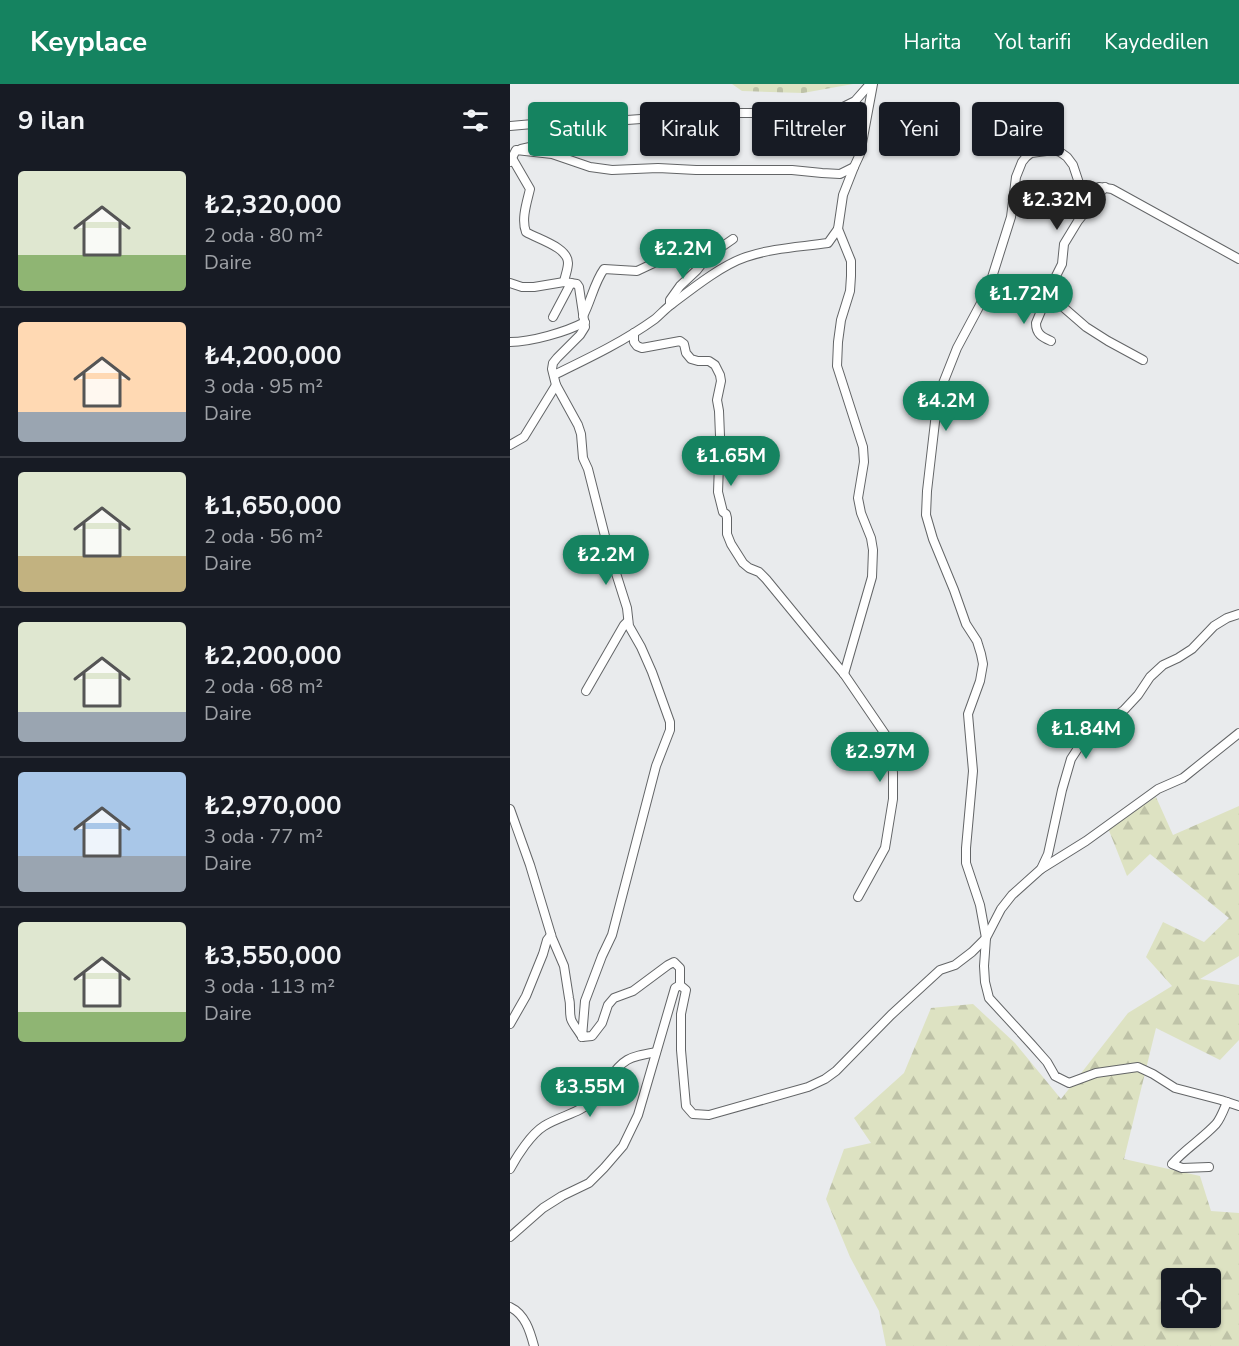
<!DOCTYPE html>
<html lang="tr">
<meta charset="utf-8">
<style>
:root{--surface:#171b24;--page:#242831;--text:#f1f3f6;--muted:#9ea1a6;--line:#363941;--accent:#158360}
body{margin:0;font-family:"Nunito Sans",sans-serif;background:var(--page);color:var(--text);height:100vh;display:flex;flex-direction:column;font-size:22px;white-space:nowrap}
*{box-sizing:border-box;margin:0}
p{font-size:20px;color:var(--muted)}
.icon{flex:none;width:33px;height:33px;fill:none;stroke:currentColor;stroke-width:2;stroke-linecap:round;stroke-linejoin:round}
.map{position:relative;flex:1;overflow:hidden}
.panel{display:flex;flex-direction:column;background:var(--surface);width:510px}
.panel>*{flex:none}
.top-card{position:absolute;left:18px;top:18px;width:570px;height:54px;display:flex;gap:12px}
.buttons{position:absolute;left:651px;top:1184px;display:grid;gap:12px}
.buttons a{display:grid;place-items:center;width:60px;height:60px;border-radius:6px;background:var(--surface);box-shadow:0 2px 4px #0004;font-size:30px}
.price{position:absolute;translate:-50% -51px;padding:0 14px;border-radius:21px;background:var(--accent);color:#fff;font-size:20px;line-height:39px;filter:drop-shadow(0 2px 3px #0008)}
.price::after{content:'';position:absolute;left:50%;top:36px;width:18px;height:14px;margin-left:-9px;background:inherit;clip-path:polygon(0 0,100% 0,50% 100%)}
.price.current{background:#222;color:#fff}
ul{padding:0;list-style:none}
li{display:flex;align-items:center;gap:18px;height:150px;padding:0 18px}
li+li{border-top:2px solid var(--line)}
li span{display:grid;place-items:center;flex:none;width:168px;height:120px;border-radius:6px;color:#555}
li>.icon{margin-inline-start:auto}
span .icon{width:72px;height:72px;fill:#fffc;stroke-width:1}
li b{font-size:26px}
h2{display:flex;justify-content:space-between;align-items:center;height:72px;padding:0 18px;font-size:26px}
.chip{padding:0 21px;border-radius:6px;background:var(--surface);box-shadow:0 2px 4px #0004;font-size:21px;line-height:54px}
.chip.current{background:var(--accent);color:#fff}
header{display:flex;align-items:center;gap:36px;box-sizing:border-box;height:84px;padding:0 30px;background:var(--accent);color:#fff}
header strong{font-size:28px}
nav{display:flex;gap:33px;margin-inline-start:auto;font-size:21px}
main{display:flex;flex:1;min-height:0}
.map>svg:first-child{display:block}
.forest{fill:url(#forest-firs);fill-rule:evenodd}
.cemetery{fill:url(#cemetery-stones)}
.lines{fill:none;stroke-linecap:round;stroke-linejoin:round}
.minor-casing{stroke:#636567;stroke-width:10}
.minor{stroke:#fff;stroke-width:8}
</style>
<header>
<strong>Keyplace</strong>
<nav><a>Harita</a><a>Yol tarifi</a><a>Kaydedilen</a></nav>
</header>
<main>
<section class="panel">
<h2>9 ilan<svg class="icon" aria-label="filters" viewBox="0 0 24 24"><path d="M4 7h16M4 17h16"/><circle cx="9" cy="7" r="2"/><circle cx="15" cy="17" r="2"/></svg></h2>
<ul>
<li><span style="background:linear-gradient(#dfe7d0 70%,#8fb573 0)"><svg class="icon" aria-label="home" viewBox="0 0 24 24"><path d="M3 11l9-7 9 7M6 9v11h12V9"/></svg></span><div><b>₺2,320,000</b><p>2 oda · 80 m²</p><p>Daire</p></div></li>
<li><span style="background:linear-gradient(#ffd9b3 75%,#9aa5b1 0)"><svg class="icon" aria-label="home" viewBox="0 0 24 24"><path d="M3 11l9-7 9 7M6 9v11h12V9"/></svg></span><div><b>₺4,200,000</b><p>3 oda · 95 m²</p><p>Daire</p></div></li>
<li><span style="background:linear-gradient(#dfe7d0 70%,#c2b280 0)"><svg class="icon" aria-label="home" viewBox="0 0 24 24"><path d="M3 11l9-7 9 7M6 9v11h12V9"/></svg></span><div><b>₺1,650,000</b><p>2 oda · 56 m²</p><p>Daire</p></div></li>
<li><span style="background:linear-gradient(#dfe7d0 75%,#9aa5b1 0)"><svg class="icon" aria-label="home" viewBox="0 0 24 24"><path d="M3 11l9-7 9 7M6 9v11h12V9"/></svg></span><div><b>₺2,200,000</b><p>2 oda · 68 m²</p><p>Daire</p></div></li>
<li><span style="background:linear-gradient(#a9c7e8 70%,#9aa5b1 0)"><svg class="icon" aria-label="home" viewBox="0 0 24 24"><path d="M3 11l9-7 9 7M6 9v11h12V9"/></svg></span><div><b>₺2,970,000</b><p>3 oda · 77 m²</p><p>Daire</p></div></li>
<li><span style="background:linear-gradient(#dfe7d0 75%,#8fb573 0)"><svg class="icon" aria-label="home" viewBox="0 0 24 24"><path d="M3 11l9-7 9 7M6 9v11h12V9"/></svg></span><div><b>₺3,550,000</b><p>3 oda · 113 m²</p><p>Daire</p></div></li>
</ul>
</section>
<div class="map">
<svg width="729" height="1262" viewBox="0 0 729 1262">
<defs>
<pattern id="forest-firs" width="22" height="20" patternUnits="userSpaceOnUse" patternTransform="scale(1.5)"><rect width="22" height="20" fill="#dde2c2"/><path d="M5 1l3.5 6h-7zM16 11l3.5 6h-7z" fill="#bec2a7"/></pattern>
<pattern id="cemetery-stones" width="16" height="16" patternUnits="userSpaceOnUse" patternTransform="scale(1.5)"><rect width="16" height="16" fill="#dde2c2"/><path d="M2 7V4a2 2 0 0 1 4 0v3zM10 15v-3a2 2 0 0 1 4 0v3z" fill="#bec2a7"/></pattern>
</defs>
<rect width="100%" height="100%" fill="#e9ebed"/>
<!-- forest -->
<path class="forest" d="M 646,713 L 663,751 L 729,722 L 729,872 L 690,895 L 729,901 L 729,956 L 710,976 L 646,944 L 614,1075 L 690,1092 L 701,1127 L 729,1129 L 729,1262 L 376,1262 L 369,1227 L 340,1173 L 316,1115 L 334,1065 L 361,1059 L 344,1034 L 394,989 L 421,924 L 463,920 L 505,959 L 551,1015 L 618,929 L 662,902 L 636,873 L 653,838 L 694,858 L 719,834 L 640,770 L 617,792 L 598,744 ZM 662,1194 L 700,1194 L 700,1233 L 662,1233 Z"/>
<!-- cemetery -->
<polygon class="cemetery" points="222,0 343,0 293,9 232,7"/>
<g class="lines">
<!-- minor casing -->
<g class="minor-casing">
<g id="minor">
<polyline points="0,42 91,34 117,36 214,29 285,29 325,27 345,17 360,0"/>
<polyline points="11,65 60,54 113,38"/>
<path d="M 2,74 L 20,105 C 17,118 11,135 16,148 C 27,155 58,163 58,179 C 58,185 55,192 54,198"/>
<polyline points="0,78 6,66 42,70 80,83 102,86 148,84 186,86 282,86 312,89 330,90 344,83 350,70 363,0"/>
<polyline points="547,134 568,98"/>
<polyline points="328,145 341,177 341,192 340,207 331,236 328,258 327,282 353,363 354,378 348,414 351,429 361,454 363,466 362,493 334,590"/>
<polyline points="729,175 602,105 589,103 578,107 574,106 570,102 563,81 557,73 550,68 544,66 521,69 516,73 512,78 506,93 501,133 478,206 447,264 428,312 417,407 416,431 423,455 444,506 456,540 467,557 471,570 473,580 470,597 458,630 463,687 456,764 456,779 470,821 476,854 474,882 475,898 479,914 522,961 537,978 545,992 559,999 586,989 628,983 643,990 665,1004 711,1016 729,1022"/>
<polyline points="0,199 12,203 24,203 54,198 67,200 69,203 75,243 70,251 47,274 43,279 42,285 46,301 68,341 71,350 73,374 78,385 98,464 117,524 119,542 131,563 142,588 160,638 160,646 146,682 102,851 92,872 75,917 72,953 82,952 92,939 98,921 104,914 123,907 158,881 164,878 170,884 170,901"/>
<polyline points="538,210 576,243 598,257 633,276"/>
<polyline points="160,221 160,216 170,202 187,186 197,173 223,155"/>
<path d="M 73,232 C 81,217 84,199 94,185 L 127,187 L 144,179"/>
<polyline points="43,233 61,199"/>
<polyline points="124,249 124,258 127,262 132,264 170,257 174,260 176,269 181,275 188,277 199,277 205,281 210,291 211,297 207,316 209,327 210,352 208,408 213,428 216,430 217,434 217,450 221,460 233,479 239,484 249,488 256,495 334,590 375,650 381,666 383,689 383,715 375,764 348,813"/>
<path d="M 541,257 C 532,253 526,250 526,239 L 543,198 L 552,180 L 554,160 L 568,137 L 595,103"/>
<path d="M 0,258 C 21,258 56,248 75,238"/>
<path d="M 44,291 C 79,274 113,258 145,235 C 151,230 156,224 162,220 C 183,204 212,181 236,173 C 262,164 291,163 318,159 L 328,145 L 333,111 L 344,83"/>
<polyline points="0,361 14,353 46,301"/>
<polyline points="76,607 114,541 118,537"/>
<path d="M 0,725 L 20,781 L 42,854 L 54,882 L 59,914 C 61,921 59,927 61,935 C 63,941 69,947 72,953"/>
<polyline points="531,785 576,757 648,705 673,694 729,649"/>
<polyline points="0,940 16,912 33,870 37,856 41,851"/>
<path d="M 699,1083 L 672,1084 L 662,1080 C 675,1065 692,1055 706,1040 C 711,1034 714,1025 717,1018"/>
<path d="M 0,1085 C 7,1072 21,1050 34,1042 C 50,1032 70,1029 84,1016 C 89,1012 93,1004 97,998 C 113,974 119,973 146,968"/>
<polyline points="0,1153 33,1124 52,1112 79,1099 94,1084 113,1062 128,1031 165,904 170,901 176,906 171,930 171,966 176,1022 183,1030 199,1031 298,1003 315,995 326,987 381,931 430,886 445,881 462,868 476,854 491,825 502,811 531,785 538,770 552,706 561,675 572,658 614,626 628,611 640,593 653,581 668,574 682,565 704,542 717,534 729,530"/>
<path d="M 0,1223 C 15,1230 20,1247 24,1262"/>
</g>
</g>
<!-- minor -->
<use href="#minor" class="minor"/>
</g>
</svg>
<div class="buttons">
<a><svg class="icon" aria-label="locate" viewBox="0 0 24 24"><circle cx="12" cy="12" r="6"/><path d="M12 2v4M12 18v4M2 12h4M18 12h4"/></svg></a>
</div>
<b class="price current" style="left:547px;top:147px">₺2.32M</b>
<b class="price" style="left:173px;top:196px">₺2.2M</b>
<b class="price" style="left:514px;top:241px">₺1.72M</b>
<b class="price" style="left:436px;top:348px">₺4.2M</b>
<b class="price" style="left:221px;top:403px">₺1.65M</b>
<b class="price" style="left:96px;top:502px">₺2.2M</b>
<b class="price" style="left:576px;top:676px">₺1.84M</b>
<b class="price" style="left:370px;top:699px">₺2.97M</b>
<b class="price" style="left:80px;top:1034px">₺3.55M</b>
<div class="top-card">
<a class="chip current">Satılık</a>
<a class="chip">Kiralık</a>
<a class="chip">Filtreler</a>
<a class="chip">Yeni</a>
<a class="chip">Daire</a>
</div>
</div>
</main>
